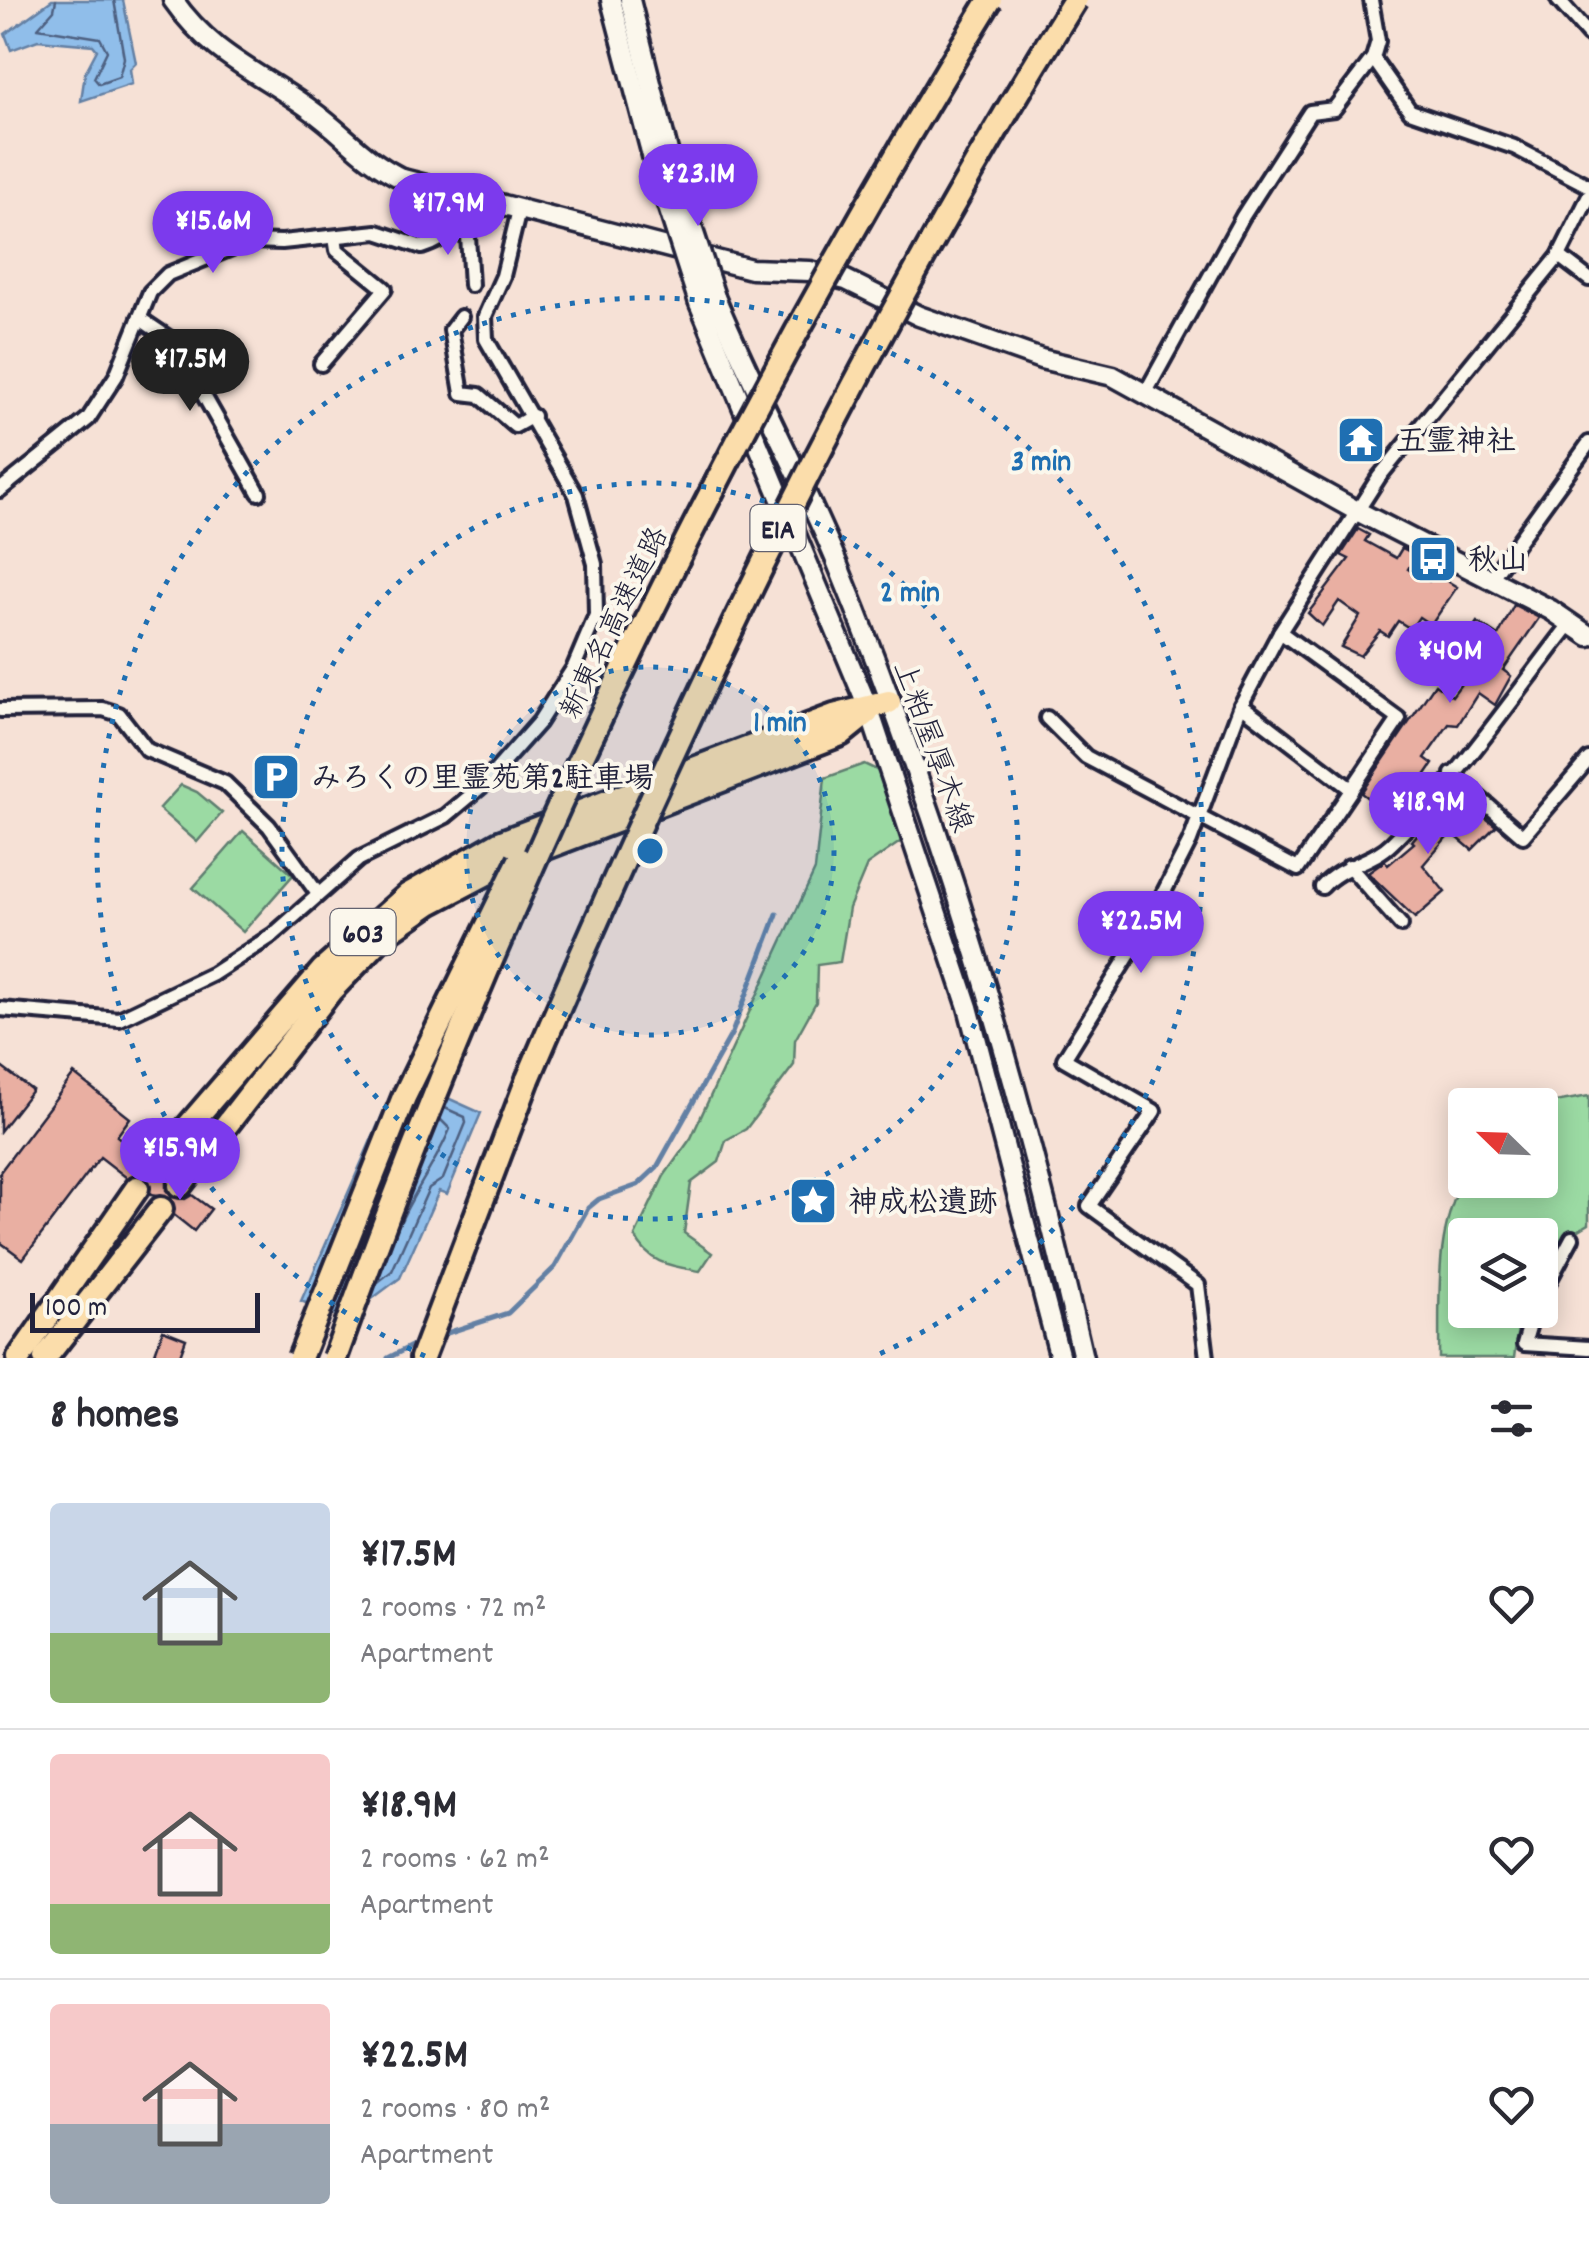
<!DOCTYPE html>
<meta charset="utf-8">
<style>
:root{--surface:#fff;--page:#f2f2f3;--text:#2b2b33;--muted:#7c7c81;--line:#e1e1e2;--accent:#7c3aed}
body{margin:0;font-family:Dekko,"Klee One",sans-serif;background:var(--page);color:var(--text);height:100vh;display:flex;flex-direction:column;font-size:38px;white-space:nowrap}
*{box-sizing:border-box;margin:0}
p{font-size:32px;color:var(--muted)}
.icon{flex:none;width:55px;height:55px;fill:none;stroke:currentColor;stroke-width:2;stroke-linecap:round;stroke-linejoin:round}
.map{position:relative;height:1358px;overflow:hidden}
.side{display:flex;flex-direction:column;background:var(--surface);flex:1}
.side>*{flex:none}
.needle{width:65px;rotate:293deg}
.fabs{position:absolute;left:1448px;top:1088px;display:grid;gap:20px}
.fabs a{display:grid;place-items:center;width:110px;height:110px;border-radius:10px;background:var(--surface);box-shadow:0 5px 25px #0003;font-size:50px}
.scale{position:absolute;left:30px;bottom:25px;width:230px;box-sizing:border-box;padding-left:10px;border:5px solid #22223b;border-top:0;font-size:28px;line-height:35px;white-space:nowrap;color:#22223b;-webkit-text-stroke:8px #fbf7ec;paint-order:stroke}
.price{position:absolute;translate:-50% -85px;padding:0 22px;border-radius:35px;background:var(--accent);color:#fff;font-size:32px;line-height:65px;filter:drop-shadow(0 2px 5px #0008)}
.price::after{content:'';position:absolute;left:50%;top:60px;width:30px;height:22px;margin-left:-15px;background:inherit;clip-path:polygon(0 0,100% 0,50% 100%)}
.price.current{background:#222;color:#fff}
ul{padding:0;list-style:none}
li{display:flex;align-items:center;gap:30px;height:250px;padding:0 50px}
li+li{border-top:2px solid var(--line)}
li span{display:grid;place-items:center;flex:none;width:280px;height:200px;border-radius:10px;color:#555}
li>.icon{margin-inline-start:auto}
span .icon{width:120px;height:120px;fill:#fffc;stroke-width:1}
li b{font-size:42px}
h2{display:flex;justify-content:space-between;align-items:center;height:120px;padding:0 50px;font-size:42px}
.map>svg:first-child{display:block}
.green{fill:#9bdaa3;stroke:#5e7e6f;stroke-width:2.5}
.water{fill:#90beea;stroke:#6480a4;stroke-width:2.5}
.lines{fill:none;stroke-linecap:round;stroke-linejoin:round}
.shore{stroke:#4e6081;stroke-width:2.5}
.stream{stroke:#6480a4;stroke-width:5}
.building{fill:#e9afa2;stroke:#22223b;stroke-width:2.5}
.street-casing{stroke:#22223b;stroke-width:20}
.secondary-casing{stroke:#22223b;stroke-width:25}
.highway-casing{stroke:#22223b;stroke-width:30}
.street{stroke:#fbf7ec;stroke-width:12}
.secondary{stroke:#fbf7ec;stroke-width:18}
.highway{stroke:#fbddab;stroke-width:22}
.secondary-bridge-casing{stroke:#22223b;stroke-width:25;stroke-linecap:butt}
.highway-bridge-casing{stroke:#22223b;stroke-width:30;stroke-linecap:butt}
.secondary-bridge{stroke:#fbf7ec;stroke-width:18}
.highway-bridge{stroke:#fbddab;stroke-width:22}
.ring{fill:none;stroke:#1f6fb2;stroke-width:5;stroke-dasharray:5 10}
.labels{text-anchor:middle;stroke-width:8;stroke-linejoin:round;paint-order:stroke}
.shield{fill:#fbf7ec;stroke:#636270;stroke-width:2.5}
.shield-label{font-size:28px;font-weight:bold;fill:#22223b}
.poi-label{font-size:30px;font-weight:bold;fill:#22223b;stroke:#fbf7ec;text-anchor:start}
.street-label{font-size:30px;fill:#22223b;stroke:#fbf7ec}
.centre{fill:#1f6fb2;stroke:#fbf7ec;stroke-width:5}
.ring-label{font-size:30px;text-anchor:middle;font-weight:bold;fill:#1f6fb2;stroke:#fbf7ec;stroke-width:8;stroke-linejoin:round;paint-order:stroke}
</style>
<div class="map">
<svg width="1589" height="1358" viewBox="0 0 1589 1358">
<rect width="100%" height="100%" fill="#f6e1d6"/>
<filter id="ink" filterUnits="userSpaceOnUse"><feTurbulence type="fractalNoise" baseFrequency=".01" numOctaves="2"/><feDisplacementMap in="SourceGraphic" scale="20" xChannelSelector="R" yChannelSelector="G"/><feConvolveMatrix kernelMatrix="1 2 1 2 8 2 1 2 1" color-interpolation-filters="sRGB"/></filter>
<g filter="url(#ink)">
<!-- green -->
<g class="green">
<path d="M 864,764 L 881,772 L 903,840 L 867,865 L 849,908 L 840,962 L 817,965 L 816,1002 L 795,1040 L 794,1065 L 746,1129 L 726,1140 L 719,1162 L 691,1183 L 684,1233 L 712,1253 L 700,1271 C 672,1266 648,1264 635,1236 L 664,1176 L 691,1138 L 815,870 L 825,778 Z"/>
<polygon points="181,785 197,792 222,813 197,842 159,809"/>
<polygon points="243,831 293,875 243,932 193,888"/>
<path d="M 1589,1096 L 1589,1224 L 1569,1236 L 1555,1259 L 1543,1263 L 1540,1235 L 1465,1235 L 1465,1310 L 1505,1310 L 1519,1320 L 1514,1358 L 1439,1358 C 1440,1296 1434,1231 1465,1176 L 1465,1180 L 1540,1180 L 1538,1105 Z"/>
</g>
<!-- water -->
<g class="water">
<polygon points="52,0 123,0 136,63 130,69 132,84 81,101 85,73 97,50 93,45 38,40 11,50 5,34"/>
<polygon points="421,1086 481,1113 447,1194 439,1191 400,1278 345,1319 301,1301 392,1092"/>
</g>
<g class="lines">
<!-- shore -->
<g class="shore">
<polyline points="56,0 54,10 38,28 100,38 107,51 94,78 99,84 119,77 124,58 114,0"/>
<path d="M 401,1221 C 416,1188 436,1163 450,1129 L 441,1120"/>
<polyline points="378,1282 392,1271 429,1188 443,1179 466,1123 465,1117 445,1108"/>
</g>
<!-- stream -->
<g class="stream">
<polyline points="441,1335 508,1313 555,1267 588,1208 599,1199 638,1185 657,1167 732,1033 777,914"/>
<polyline points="388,1358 421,1341"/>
</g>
</g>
<!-- building -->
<g class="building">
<polygon points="1358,529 1369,535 1365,541 1396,558 1402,548 1416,555 1408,569 1429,581 1434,573 1457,587 1431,625 1419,617 1411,629 1398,621 1388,636 1380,631 1360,656 1341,647 1360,616 1339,601 1322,626 1308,613 1349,559 1341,555"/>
<polygon points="1514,605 1539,618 1503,670 1511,676 1495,705 1478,693 1458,725 1449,724 1425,758 1433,764 1418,786 1407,778 1384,810 1361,793 1435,684 1452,696 1479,660 1460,647 1477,622 1498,636"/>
<polygon points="1447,799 1473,818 1478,812 1496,826 1472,850 1451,832 1423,865 1445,892 1415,918 1368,873 1385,861 1388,865 1414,843 1412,841"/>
<polygon points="0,1066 32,1090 0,1131"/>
<polygon points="74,1074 130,1118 117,1136 143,1157 144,1175 127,1178 100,1157 23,1259 0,1242 0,1172"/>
<polygon points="166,1175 166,1190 172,1197 185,1199 192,1195 211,1209 194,1231 174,1215 171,1198 150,1195 147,1178"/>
<polygon points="163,1330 186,1339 179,1358 154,1356"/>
</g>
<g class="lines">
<!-- street casing -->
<g class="street-casing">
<g id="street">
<polyline points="1558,0 1589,35"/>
<polyline points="1373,58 1410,111 1514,147 1589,186"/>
<polyline points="459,221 468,236 471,285"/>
<polyline points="1559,256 1589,279"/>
<polyline points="461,317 451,330 462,393 479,395 515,426 533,416"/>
<polyline points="139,318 173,341 259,493"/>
<polyline points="321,364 385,289 337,250 335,237"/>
<polyline points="1146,392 1243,216 1310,112 1334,109 1373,58 1378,41 1371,0"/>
<path d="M 0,490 L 88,419 L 116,376 L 150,292 L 168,274 L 249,241 L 282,242 L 377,232 L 422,247 C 450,238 459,226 461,197"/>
<polyline points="1491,579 1589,443"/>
<polyline points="1241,705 1351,789"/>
<polyline points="0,710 103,709 119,714 147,750 225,783 269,826 318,894"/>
<polyline points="1047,718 1086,757 1298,869 1399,719 1280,632"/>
<polyline points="1452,774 1523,836 1589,759"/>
<polyline points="1349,866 1401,925"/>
<path d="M 1322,887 C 1341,865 1372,863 1392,843 C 1459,778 1514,696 1571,623"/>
<polyline points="0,1009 119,1019 213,974 273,935 359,859 446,816 483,785 539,722 574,667 596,615 595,564 576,495 486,339 485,316 503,276 519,210"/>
<polyline points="1540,1298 1572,1238"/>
<polyline points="1534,1310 1524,1344 1589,1348"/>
<polyline points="1207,1358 1198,1285 1089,1206 1154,1111 1064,1059 1146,927 1190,841 1241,705 1280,632 1379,477 1559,256 1589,196"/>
</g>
</g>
<!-- secondary casing -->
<g class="secondary-casing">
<g id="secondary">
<path d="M 173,0 C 212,56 259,72 311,110 C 346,135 362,159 403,179 L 751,269 L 810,271 L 846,280 L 919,316 L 1041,359 L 1113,376 L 1357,511 L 1551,610 L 1589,636"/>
<polyline points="611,0 655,167"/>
<polyline points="630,0 671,163"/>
<path d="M 715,297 C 752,386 798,470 835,558 C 941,816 1021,1086 1083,1358"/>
<polyline points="699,303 869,710 968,1007 1060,1358"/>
</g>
</g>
<!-- highway casing -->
<g class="highway-casing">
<g id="highway">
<polyline points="155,1165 323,970 408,895 499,843 834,716 889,702"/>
<polyline points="180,1185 331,990 384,935 430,903 508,862 841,734 867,713"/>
<polyline points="19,1358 137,1188"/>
<polyline points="45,1358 161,1209"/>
<polyline points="422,1358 528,1079"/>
</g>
</g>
<!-- street -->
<use href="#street" class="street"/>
<!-- secondary -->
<use href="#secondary" class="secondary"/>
<!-- highway -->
<use href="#highway" class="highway"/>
<!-- secondary-bridge casing -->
<g class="secondary-bridge-casing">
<g id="secondary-bridge">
<polyline points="671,163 715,297"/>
<polyline points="655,167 699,303"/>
</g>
</g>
<!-- highway-bridge casing -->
<g class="highway-bridge-casing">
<g id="highway-bridge">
<path d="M 528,1079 C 687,707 860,343 1075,0"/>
<polyline points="300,1358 404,1097 520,860"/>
<path d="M 335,1358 C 505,883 725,429 990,0"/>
</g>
</g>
<!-- secondary-bridge -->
<use href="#secondary-bridge" class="secondary-bridge"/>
<!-- highway-bridge -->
<use href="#highway-bridge" class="highway-bridge"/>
</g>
</g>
<!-- distance rings -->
<circle cx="650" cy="851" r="184" fill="#1f6fb2" fill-opacity=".12"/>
<g class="ring">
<circle cx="650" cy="851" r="184"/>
<circle cx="650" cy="851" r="368"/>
<path d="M425 1356A553 553 0 1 1 875 1356"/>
</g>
<!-- icons -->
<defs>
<g id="temple-square" transform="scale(2.5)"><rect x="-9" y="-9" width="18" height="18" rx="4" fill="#1f6fb2" stroke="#fbf7ec"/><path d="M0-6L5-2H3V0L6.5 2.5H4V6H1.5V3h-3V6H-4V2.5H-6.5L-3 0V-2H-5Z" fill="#fff"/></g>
<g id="bus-square" transform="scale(2.5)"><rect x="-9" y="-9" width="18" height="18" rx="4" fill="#1f6fb2" stroke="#fbf7ec"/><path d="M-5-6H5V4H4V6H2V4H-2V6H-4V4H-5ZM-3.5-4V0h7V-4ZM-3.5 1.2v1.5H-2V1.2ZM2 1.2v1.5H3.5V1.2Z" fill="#fff"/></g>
<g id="parking-square" transform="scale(2.5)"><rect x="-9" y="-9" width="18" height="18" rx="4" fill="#1f6fb2" stroke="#fbf7ec"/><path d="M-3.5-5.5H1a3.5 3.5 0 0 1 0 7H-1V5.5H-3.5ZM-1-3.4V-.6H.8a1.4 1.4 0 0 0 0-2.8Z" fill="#fff"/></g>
<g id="sight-square" transform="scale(2.5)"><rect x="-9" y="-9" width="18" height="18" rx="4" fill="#1f6fb2" stroke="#fbf7ec"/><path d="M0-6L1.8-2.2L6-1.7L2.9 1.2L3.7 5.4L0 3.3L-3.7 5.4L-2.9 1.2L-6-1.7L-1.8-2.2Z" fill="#fff"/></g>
</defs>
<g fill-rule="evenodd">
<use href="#temple-square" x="1361" y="440"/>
<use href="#bus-square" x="1433" y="559"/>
<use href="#parking-square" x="276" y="777"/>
<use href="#sight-square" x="813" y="1201"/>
</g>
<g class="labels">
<!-- shield labels -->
<g class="shield">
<rect x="750.5" y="505" width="55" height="46" rx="8"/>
<rect x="330.5" y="909" width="65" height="46" rx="8"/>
</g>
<g class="shield-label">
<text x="778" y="538">E1A</text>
<text x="363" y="942">603</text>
</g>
<!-- poi labels -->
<g class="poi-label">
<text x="1396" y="450">五霊神社</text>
<text x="1468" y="569">秋山</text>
<text x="311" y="787">みろくの里霊苑第2駐車場</text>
<text x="848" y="1211">神成松遺跡</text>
</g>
<!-- street labels -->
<g class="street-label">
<text transform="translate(613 622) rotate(-64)" y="10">新東名高速道路</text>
<text transform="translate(934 746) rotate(70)" y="10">上粕屋厚木線</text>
</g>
</g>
<circle cx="650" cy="851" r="15" class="centre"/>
<g class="ring-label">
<text x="1041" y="470">3 min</text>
<text x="910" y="601">2 min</text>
<text x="780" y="731">1 min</text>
</g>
</svg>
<div class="fabs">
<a><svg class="needle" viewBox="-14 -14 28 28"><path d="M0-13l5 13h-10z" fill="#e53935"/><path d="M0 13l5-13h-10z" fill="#7c7c81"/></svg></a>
<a><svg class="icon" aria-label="layers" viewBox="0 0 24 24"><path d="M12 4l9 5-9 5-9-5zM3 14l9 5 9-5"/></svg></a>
</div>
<div class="scale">100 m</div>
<b class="price" style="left:698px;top:229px">¥23.1M</b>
<b class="price" style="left:448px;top:258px">¥17.9M</b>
<b class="price" style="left:213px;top:276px">¥15.6M</b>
<b class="price current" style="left:190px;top:414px">¥17.5M</b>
<b class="price" style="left:1450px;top:706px">¥40M</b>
<b class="price" style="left:1428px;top:857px">¥18.9M</b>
<b class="price" style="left:1141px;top:976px">¥22.5M</b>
<b class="price" style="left:180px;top:1203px">¥15.9M</b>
</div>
<section class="side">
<h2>8 homes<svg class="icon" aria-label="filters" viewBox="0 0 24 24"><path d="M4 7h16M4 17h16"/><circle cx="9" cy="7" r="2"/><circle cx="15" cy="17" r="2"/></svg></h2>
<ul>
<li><span style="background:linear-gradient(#c9d6e8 65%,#8fb573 0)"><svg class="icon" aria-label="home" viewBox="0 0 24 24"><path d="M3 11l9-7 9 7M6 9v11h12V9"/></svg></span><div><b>¥17.5M</b><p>2 rooms · 72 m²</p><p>Apartment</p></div><svg class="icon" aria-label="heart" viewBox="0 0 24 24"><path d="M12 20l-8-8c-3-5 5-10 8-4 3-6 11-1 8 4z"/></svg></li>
<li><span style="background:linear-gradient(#f6c9c9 75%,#8fb573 0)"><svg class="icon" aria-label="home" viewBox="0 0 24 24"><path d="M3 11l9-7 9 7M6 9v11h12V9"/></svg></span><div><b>¥18.9M</b><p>2 rooms · 62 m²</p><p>Apartment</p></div><svg class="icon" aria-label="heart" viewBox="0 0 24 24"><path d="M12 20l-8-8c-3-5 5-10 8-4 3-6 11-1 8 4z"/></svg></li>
<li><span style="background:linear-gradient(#f6c9c9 60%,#9aa5b1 0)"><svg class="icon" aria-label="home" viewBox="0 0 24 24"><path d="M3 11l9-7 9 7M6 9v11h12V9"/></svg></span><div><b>¥22.5M</b><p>2 rooms · 80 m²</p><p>Apartment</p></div><svg class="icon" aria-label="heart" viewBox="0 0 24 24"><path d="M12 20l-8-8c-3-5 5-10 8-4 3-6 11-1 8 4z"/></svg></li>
</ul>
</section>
